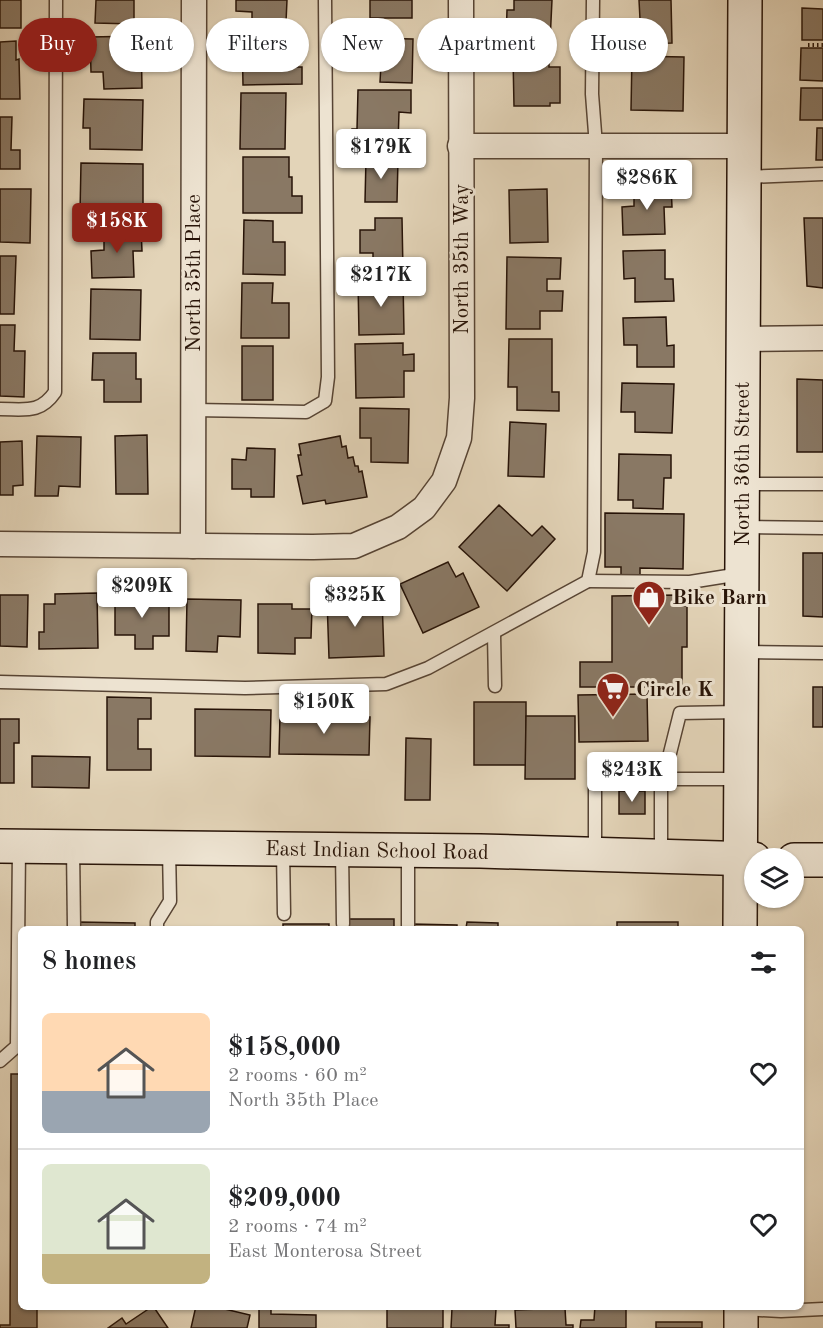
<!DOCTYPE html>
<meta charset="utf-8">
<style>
:root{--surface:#fff;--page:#f2f2f2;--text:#202124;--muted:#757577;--line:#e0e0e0;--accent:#8f2418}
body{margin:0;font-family:"Old Standard TT",serif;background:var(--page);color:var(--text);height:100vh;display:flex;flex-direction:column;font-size:22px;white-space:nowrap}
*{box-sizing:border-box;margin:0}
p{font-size:20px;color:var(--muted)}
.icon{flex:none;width:33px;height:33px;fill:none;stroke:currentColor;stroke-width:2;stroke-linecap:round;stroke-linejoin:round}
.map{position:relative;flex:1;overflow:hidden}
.sheet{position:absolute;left:18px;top:926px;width:786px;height:384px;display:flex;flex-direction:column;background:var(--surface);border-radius:9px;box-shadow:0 2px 4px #0004}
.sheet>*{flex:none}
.hud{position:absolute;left:18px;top:18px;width:788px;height:54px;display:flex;gap:12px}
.buttons{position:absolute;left:744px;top:848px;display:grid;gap:12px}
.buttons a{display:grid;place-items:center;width:60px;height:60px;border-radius:50%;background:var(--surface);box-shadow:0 2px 4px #0004;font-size:30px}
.price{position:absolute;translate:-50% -51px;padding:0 14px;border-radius:6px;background:#fff;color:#222;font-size:20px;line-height:39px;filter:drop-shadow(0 2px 3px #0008)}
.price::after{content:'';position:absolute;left:50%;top:36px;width:18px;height:14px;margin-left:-9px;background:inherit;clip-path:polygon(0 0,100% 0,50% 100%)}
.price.on{background:var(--accent);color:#fff}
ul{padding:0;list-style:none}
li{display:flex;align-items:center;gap:18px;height:150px;padding:0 24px}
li+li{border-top:2px solid var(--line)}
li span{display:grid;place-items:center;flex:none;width:168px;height:120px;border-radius:9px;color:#555}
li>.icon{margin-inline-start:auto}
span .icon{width:72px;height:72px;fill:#fffc;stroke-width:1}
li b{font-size:26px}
h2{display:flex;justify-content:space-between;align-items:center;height:72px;padding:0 24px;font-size:26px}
.tag{padding:0 21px;border-radius:27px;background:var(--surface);box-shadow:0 2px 4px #0004;font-size:21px;line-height:54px}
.tag.on{background:var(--accent);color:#fff}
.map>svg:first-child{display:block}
.building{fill:#897864;stroke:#281408;stroke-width:1.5}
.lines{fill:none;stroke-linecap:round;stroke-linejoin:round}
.service-casing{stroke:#574434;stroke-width:15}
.minor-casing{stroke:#574434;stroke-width:27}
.secondary-casing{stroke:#281408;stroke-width:36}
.path{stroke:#281408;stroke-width:4;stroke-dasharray:1.5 3;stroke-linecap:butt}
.service{stroke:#ede3d1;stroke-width:12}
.minor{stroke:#ede3d1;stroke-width:24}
.secondary{stroke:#ede3d1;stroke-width:33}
.labels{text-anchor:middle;stroke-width:6;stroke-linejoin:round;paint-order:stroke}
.street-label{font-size:21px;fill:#281408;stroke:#ede3d1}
.poi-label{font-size:21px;font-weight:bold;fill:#281408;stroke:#ede3d1;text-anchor:start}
</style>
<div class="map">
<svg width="823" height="1328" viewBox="0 0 823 1328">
<rect width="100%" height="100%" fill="#e3d4b8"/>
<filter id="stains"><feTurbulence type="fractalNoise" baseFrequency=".00333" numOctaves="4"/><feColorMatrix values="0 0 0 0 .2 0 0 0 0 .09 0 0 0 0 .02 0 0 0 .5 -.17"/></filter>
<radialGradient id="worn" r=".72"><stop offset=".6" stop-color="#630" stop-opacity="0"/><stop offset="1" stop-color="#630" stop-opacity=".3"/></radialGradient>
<!-- building -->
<g class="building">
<rect x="0" y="0" width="21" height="28"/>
<polygon points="96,0 134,0 134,24 95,23"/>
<polygon points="236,0 287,0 286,22 252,21 252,12 236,11"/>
<rect x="370" y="0" width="42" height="18"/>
<polygon points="514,0 552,0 550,42 506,40 507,10 514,10"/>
<polygon points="639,0 671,0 672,43 631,44 631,19 640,19"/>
<polygon points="802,8 823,9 823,40 802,40"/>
<polygon points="242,30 273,30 274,50 293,50 294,67 302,67 302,84 243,85"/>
<polygon points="141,36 142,88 104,89 103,72 91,72 90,37"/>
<polygon points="370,38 413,39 412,83 380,82 381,64 369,64"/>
<polygon points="16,41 16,60 19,59 20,99 0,99 0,42"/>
<polygon points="801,48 823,48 823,81 800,80"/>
<polygon points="632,56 684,57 683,111 631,110"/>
<polygon points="513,57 549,57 549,67 560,67 560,103 550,103 550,106 514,106"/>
<polygon points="801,88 823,88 823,120 800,120"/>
<polygon points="358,90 411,90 411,113 399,112 398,145 368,145 368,152 352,152 352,129 357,129"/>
<polygon points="241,93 286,93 285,149 240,149"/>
<polygon points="84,99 143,100 142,150 90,149 90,128 83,128"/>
<polygon points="0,117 12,117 11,150 20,150 20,169 0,169"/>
<polygon points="817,128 823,128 823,160 816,160"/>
<polygon points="243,157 289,157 289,177 292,177 292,196 302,196 302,213 243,213"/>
<polygon points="366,158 398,159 397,202 365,202"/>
<polygon points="81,163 143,164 143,213 80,213"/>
<polygon points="671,185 672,207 664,207 665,234 623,235 622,207 634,206 634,186"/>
<polygon points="0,189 31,189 30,243 0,242"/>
<polygon points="547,189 548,242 510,243 509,190"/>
<polygon points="375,218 402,218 403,271 373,272 373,253 360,253 360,230 375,230"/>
<polygon points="804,218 823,218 823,288 807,286"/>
<polygon points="244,220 273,221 273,242 285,242 285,275 243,274"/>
<polygon points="141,228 142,251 133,251 134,277 92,278 91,251 104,250 104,229"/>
<polygon points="665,250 665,279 673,279 674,301 635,302 635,278 624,279 623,251"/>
<polygon points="0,256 16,256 14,314 0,314"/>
<polygon points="507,257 561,258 560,279 547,279 547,291 563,291 562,311 540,311 540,329 506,329"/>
<polygon points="403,280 404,334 359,335 358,281"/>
<polygon points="242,283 273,283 272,303 289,303 289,338 241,338"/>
<polygon points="91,289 141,290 140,340 90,339"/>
<polygon points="666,317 667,346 674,345 674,367 637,367 637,345 624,345 623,318"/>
<polygon points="0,325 15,325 14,351 25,351 24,397 0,396"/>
<polygon points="509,339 552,339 552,392 559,392 559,411 517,410 517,387 508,387"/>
<polygon points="403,343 403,355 414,354 414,371 404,371 404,397 356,398 355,344"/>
<rect x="242" y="346" width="31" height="54"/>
<polygon points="93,353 136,353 136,379 141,379 141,402 104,402 104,380 92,380"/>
<polygon points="797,379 823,380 823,452 797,452"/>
<polygon points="622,383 674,384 672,433 635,432 635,412 621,412"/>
<polygon points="360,408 409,409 408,463 371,462 371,438 360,438"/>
<polygon points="510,422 546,424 544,477 508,476"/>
<polygon points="147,435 148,494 116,494 115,436"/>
<polygon points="37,436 81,437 80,487 59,486 58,496 35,496"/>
<polygon points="340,436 342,447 346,446 348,458 353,457 355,466 358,466 359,472 362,471 367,497 326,504 325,500 303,504 297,476 302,475 298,455 301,455 299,444"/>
<polygon points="22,441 23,485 13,486 13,495 0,495 0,442"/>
<polygon points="247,448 275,449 274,497 251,497 251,489 232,489 232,459 246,460"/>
<polygon points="619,454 671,455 671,478 664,478 663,509 633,508 633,500 618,500"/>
<polygon points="499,505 532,536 542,526 555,539 507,591 459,547"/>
<polygon points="605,513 684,514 683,569 640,568 640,575 621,575 621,567 605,567"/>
<polygon points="803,553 823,553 823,617 803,616"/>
<polygon points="448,562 456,577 463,573 479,607 423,633 400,584"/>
<polygon points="97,593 98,648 39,649 39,632 44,632 44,604 55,604 55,594"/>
<polygon points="0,595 28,595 27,647 0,646"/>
<polygon points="678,595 678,606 687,606 687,647 682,647 682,687 580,687 580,662 612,662 612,596"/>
<polygon points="115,598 169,598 169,636 153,636 153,649 135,649 135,635 115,635"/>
<polygon points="382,598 384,656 329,658 327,599"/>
<polygon points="187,599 241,600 240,637 218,636 217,652 186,651"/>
<polygon points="258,604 292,604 292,609 312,609 311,638 295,638 295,654 258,653"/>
<rect x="813" y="687" width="10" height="40"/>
<polygon points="647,694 648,741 579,742 578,695"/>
<polygon points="107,697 151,698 151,719 138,719 138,749 151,749 151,770 107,770"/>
<rect x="474" y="702" width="52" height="63"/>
<polygon points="195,709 271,710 270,757 195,756"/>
<polygon points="280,715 370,717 369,755 279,754"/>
<polygon points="526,716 575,716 575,779 525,779"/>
<polygon points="0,719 19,719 19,743 14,743 14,783 0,783"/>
<polygon points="406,738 431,739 430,800 405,800"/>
<polygon points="32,756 90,757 89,788 32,787"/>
<rect x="619" y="791" width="26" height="23"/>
<polygon points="347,919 394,919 394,928 346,928"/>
<polygon points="79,922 135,923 135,928 79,928"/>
<polygon points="467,922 498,923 498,928 466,928"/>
<rect x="617" y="922" width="61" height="6"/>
<rect x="283" y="924" width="46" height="4"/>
<polygon points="412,924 457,925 457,928 412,928"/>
<polygon points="11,1074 21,1074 21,1306 37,1306 37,1328 0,1328 0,1325 10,1325"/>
<polygon points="153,1306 168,1328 108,1328 122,1318 126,1324"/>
<polygon points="196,1306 212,1306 250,1315 247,1328 191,1328"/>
<polygon points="259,1306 271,1306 271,1314 316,1315 316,1328 259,1328"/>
<polygon points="595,1306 626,1306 626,1328 580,1328 581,1320 594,1320"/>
<polygon points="387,1308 443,1309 443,1328 387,1328"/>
<polygon points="452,1308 496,1309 495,1325 509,1325 509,1328 451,1328"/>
<polygon points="565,1308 566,1325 573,1325 573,1328 516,1328 515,1310"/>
<rect x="656" y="1322" width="46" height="6"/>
</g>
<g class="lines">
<!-- service casing -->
<g class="service-casing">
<g id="service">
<polyline points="746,177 823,174"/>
<path d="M 0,409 C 25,409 40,414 55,392 L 56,0"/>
<polyline points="193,410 306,412 325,401 328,377 325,0"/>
<polyline points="744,484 823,484"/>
<polyline points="743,527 823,528"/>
<polyline points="588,581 690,582 740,574"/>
<polyline points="494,634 495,686"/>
<polyline points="743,652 823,653"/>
<polyline points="0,682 245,688 386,684 428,668 588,581 594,552 596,146 592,94 593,0"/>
<polyline points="739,712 680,713 669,757 661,779 740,779"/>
<polyline points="73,848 74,928"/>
<polyline points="283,850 284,914"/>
<polyline points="342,851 343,924"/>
<polyline points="408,851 408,928"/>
<polyline points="595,853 595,778 661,779 661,856"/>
<polyline points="157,928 157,922 170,901 169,849"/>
<polyline points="0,1061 17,1046 19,848"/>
<polyline points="742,1309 781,1311 823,1309"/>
</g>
</g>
<!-- minor casing -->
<g class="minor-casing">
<g id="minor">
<polyline points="460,146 744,146"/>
<polyline points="743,339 823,338"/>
<polyline points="0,544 313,547 354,546 398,527 424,508 444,481 459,438 462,398 461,0"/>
<polyline points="193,546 194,0"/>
</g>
</g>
<!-- secondary casing -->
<g class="secondary-casing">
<g id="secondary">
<polyline points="0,846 480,851 754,859"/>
<polyline points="794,860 823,860"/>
<polyline points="740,928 745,0"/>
<polyline points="741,1306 741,1328"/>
</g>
</g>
<!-- path -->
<polyline class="path" points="808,45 823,45"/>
<!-- service -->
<use href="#service" class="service"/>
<!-- minor -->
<use href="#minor" class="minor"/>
<!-- secondary -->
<use href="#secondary" class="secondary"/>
</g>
<!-- icons -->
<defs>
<g id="shop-pin" transform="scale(1.725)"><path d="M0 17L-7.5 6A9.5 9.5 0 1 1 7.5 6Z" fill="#8f2418" stroke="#ede3d1"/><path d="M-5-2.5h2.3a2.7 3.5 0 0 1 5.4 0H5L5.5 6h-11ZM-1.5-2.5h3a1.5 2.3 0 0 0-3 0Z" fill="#fff"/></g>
<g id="supermarket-pin" transform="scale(1.725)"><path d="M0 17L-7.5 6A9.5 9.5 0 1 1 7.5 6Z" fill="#8f2418" stroke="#ede3d1"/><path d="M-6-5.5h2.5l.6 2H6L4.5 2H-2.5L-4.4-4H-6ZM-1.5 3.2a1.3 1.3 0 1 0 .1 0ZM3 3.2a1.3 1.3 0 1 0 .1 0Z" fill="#fff"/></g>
</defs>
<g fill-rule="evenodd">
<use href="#shop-pin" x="649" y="597"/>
<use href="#supermarket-pin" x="613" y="689"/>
</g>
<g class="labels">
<!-- street labels -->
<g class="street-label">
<text transform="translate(461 259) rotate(-90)" y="7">North 35th Way</text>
<text transform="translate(193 273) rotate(-90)" y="7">North 35th Place</text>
<text transform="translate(742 464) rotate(-90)" y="7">North 36th Street</text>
<text transform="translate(377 850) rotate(1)" y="7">East Indian School Road</text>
</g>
<!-- poi labels -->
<g class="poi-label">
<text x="672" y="604">Bike Barn</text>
<text x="636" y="696">Circle K</text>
</g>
</g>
<rect width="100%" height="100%" filter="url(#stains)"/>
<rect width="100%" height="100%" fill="url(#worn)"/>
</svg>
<div class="buttons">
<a><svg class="icon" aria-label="layers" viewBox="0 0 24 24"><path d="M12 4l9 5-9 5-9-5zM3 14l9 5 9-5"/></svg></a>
</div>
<b class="price" style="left:381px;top:180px">$179K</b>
<b class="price" style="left:647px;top:211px">$286K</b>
<b class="price on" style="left:117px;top:254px">$158K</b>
<b class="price" style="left:381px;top:308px">$217K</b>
<b class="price" style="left:142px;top:619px">$209K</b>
<b class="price" style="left:355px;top:628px">$325K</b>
<b class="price" style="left:324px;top:735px">$150K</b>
<b class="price" style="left:632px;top:803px">$243K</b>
<div class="hud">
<a class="tag on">Buy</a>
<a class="tag">Rent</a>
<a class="tag">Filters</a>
<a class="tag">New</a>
<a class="tag">Apartment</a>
<a class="tag">House</a>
</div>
<section class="sheet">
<h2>8 homes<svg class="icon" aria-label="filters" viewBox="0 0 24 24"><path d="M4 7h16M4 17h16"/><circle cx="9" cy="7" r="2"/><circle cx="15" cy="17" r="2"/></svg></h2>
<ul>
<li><span style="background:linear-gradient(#ffd9b3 65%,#9aa5b1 0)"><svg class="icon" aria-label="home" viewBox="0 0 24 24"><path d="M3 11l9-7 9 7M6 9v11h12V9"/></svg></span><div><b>$158,000</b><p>2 rooms · 60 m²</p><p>North 35th Place</p></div><svg class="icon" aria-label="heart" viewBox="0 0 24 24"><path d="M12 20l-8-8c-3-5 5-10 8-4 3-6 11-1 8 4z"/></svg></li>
<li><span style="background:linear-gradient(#dfe7d0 75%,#c2b280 0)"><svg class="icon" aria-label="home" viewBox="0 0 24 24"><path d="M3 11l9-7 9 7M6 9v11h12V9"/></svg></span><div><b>$209,000</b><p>2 rooms · 74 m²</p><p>East Monterosa Street</p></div><svg class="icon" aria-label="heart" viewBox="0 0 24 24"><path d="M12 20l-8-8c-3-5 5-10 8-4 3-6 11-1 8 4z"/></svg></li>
</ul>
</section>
</div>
